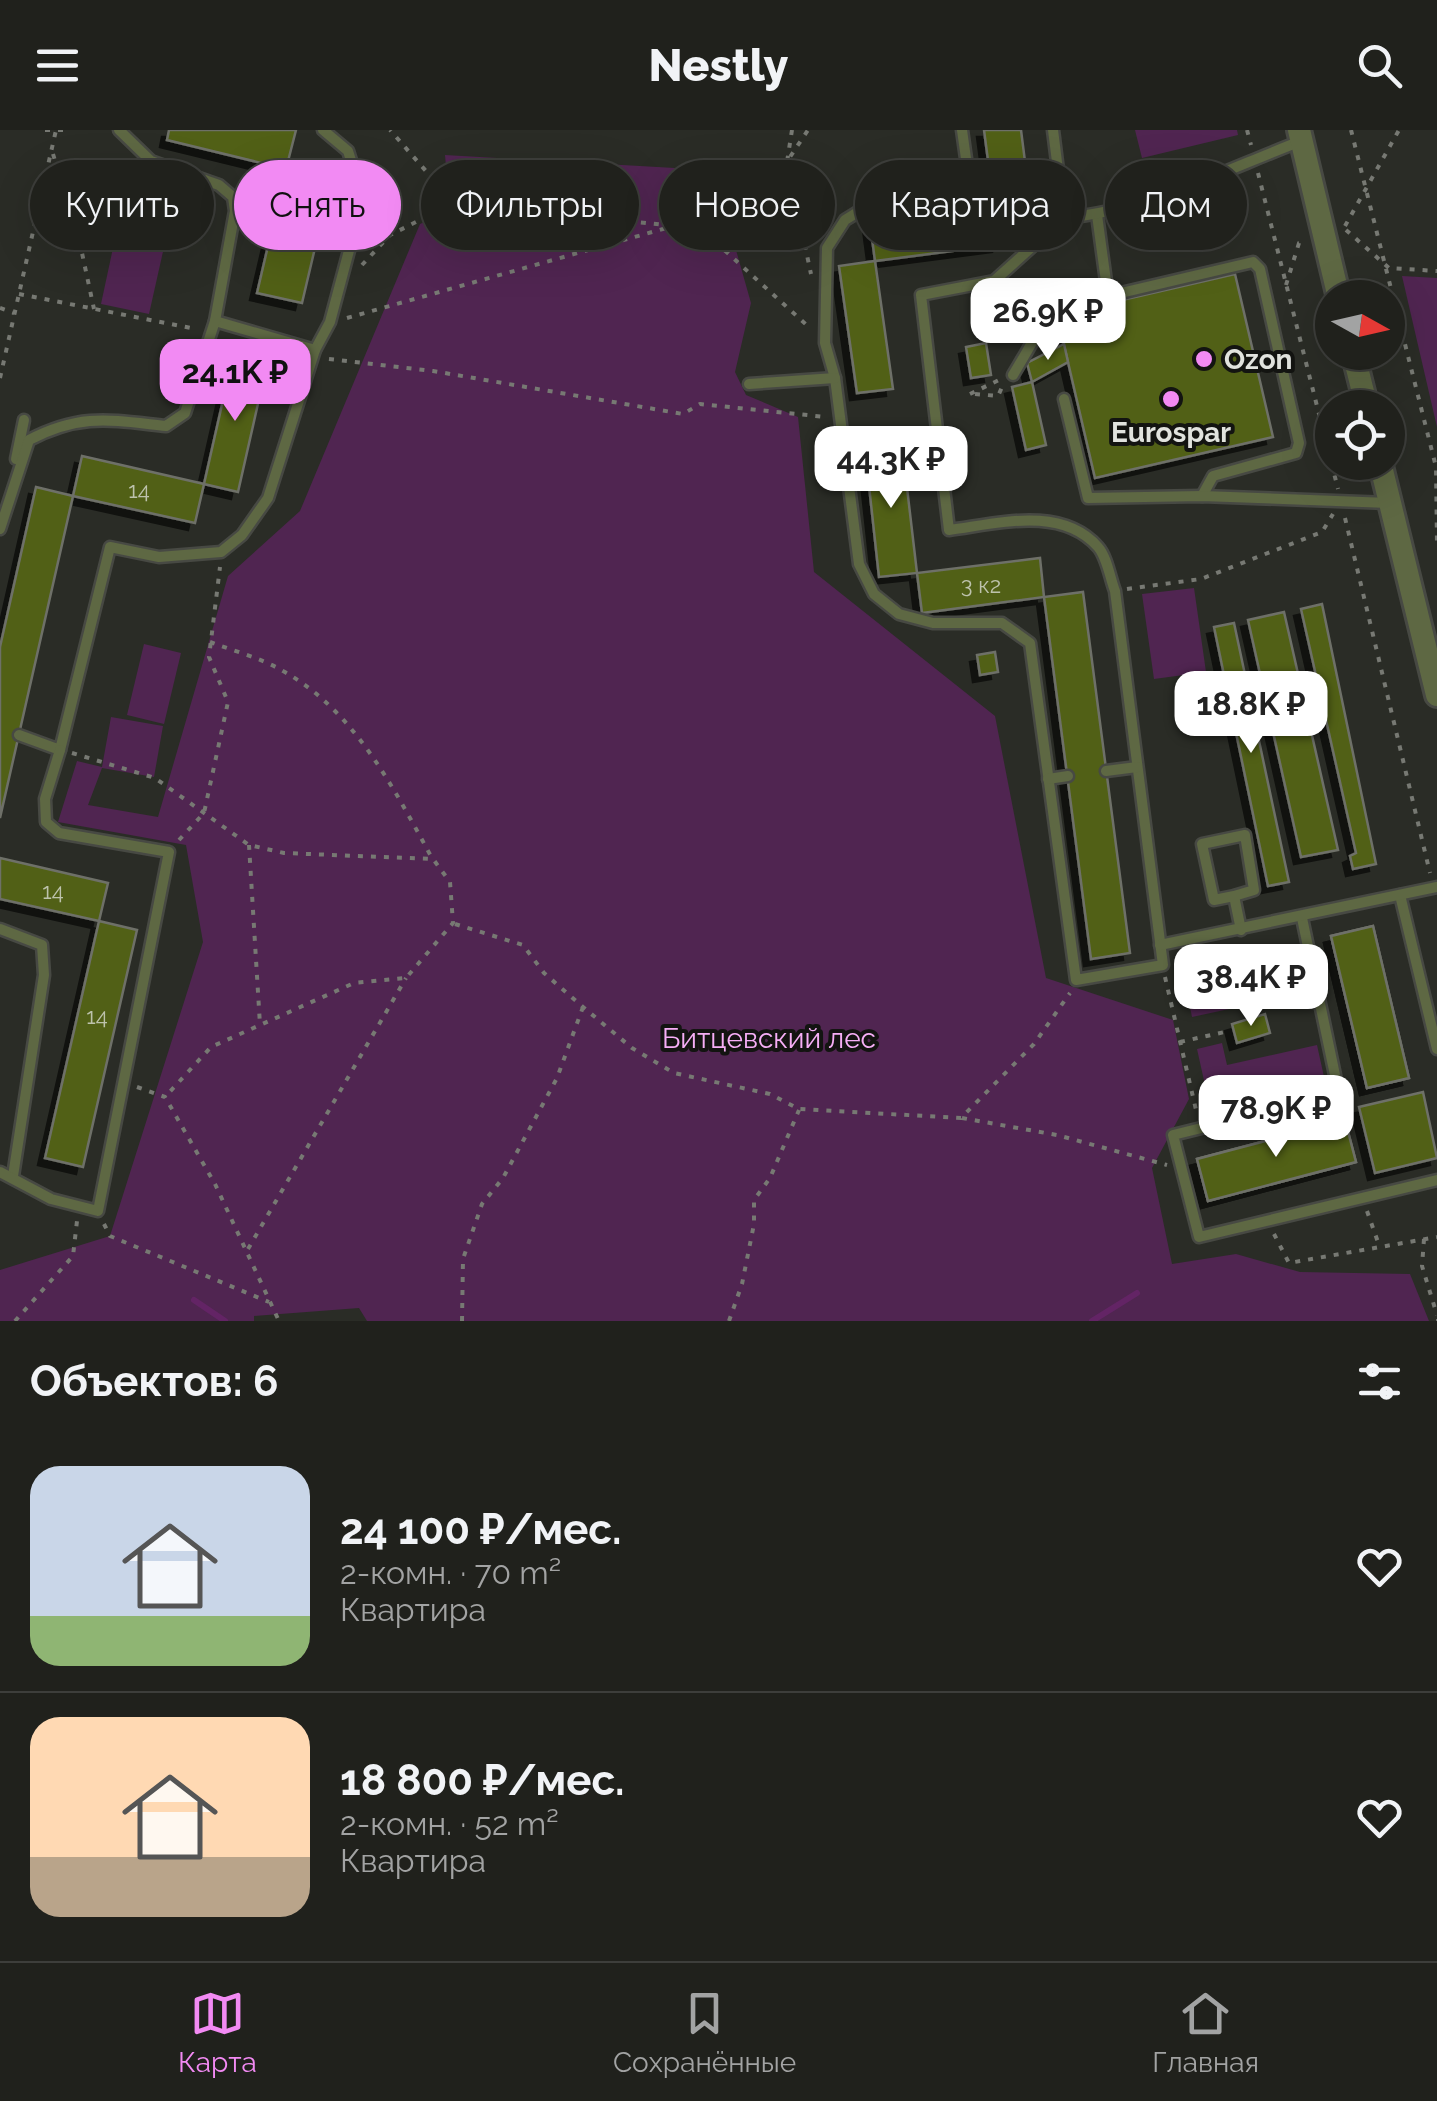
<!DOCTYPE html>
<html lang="ru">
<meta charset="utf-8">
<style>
:root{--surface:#20211c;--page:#2d2e29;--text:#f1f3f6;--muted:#a2a3a3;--line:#3d3e3b;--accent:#f28af3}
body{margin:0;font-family:Raleway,sans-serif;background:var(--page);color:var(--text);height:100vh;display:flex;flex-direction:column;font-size:38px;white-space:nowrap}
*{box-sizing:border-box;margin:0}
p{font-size:32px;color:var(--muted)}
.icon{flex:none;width:55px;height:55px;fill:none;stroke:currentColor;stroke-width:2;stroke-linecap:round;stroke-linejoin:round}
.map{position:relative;height:1191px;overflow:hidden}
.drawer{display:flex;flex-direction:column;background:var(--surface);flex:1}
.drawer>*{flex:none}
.guide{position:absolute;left:30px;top:30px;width:1378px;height:90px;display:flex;gap:20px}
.needle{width:65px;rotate:98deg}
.controls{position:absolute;left:1315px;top:150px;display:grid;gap:20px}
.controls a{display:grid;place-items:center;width:90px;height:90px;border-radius:50%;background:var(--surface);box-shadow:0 10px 40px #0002,0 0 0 2px var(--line);font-size:50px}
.price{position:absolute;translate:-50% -85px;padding:0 22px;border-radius:20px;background:#fff;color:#222;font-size:32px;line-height:65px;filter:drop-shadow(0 2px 5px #0008)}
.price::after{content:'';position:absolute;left:50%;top:60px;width:30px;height:22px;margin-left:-15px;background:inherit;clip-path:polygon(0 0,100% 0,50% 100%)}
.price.selected{background:var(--accent);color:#111}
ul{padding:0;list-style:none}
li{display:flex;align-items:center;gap:30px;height:250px;padding:0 30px}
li+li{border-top:2px solid var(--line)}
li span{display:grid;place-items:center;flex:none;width:280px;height:200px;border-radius:30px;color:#555}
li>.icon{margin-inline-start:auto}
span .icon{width:120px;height:120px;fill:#fffc;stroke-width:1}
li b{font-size:42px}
h2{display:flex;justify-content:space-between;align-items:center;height:120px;padding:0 30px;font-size:42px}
.pill{padding:0 35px;border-radius:45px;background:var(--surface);box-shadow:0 10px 40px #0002,0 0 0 2px var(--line);font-size:35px;line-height:90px}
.pill.selected{background:var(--accent);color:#111}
header{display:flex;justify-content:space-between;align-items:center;height:130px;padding:0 30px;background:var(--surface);font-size:45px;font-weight:800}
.menu{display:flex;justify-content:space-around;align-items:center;height:140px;border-top:2px solid var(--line);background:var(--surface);font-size:28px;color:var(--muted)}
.menu a{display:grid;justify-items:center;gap:5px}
.menu .selected{color:var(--accent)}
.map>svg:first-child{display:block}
.green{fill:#502551}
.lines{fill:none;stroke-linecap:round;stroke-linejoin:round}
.stream{stroke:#632465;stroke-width:6}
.building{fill:#516115;stroke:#6e7068;stroke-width:2.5;filter:url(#shadow)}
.service-casing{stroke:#474943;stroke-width:15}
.tertiary-casing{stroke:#474943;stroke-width:28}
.path{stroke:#777973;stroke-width:4;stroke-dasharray:5 8;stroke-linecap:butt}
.service{stroke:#5e6843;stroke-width:10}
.tertiary{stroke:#5e6843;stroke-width:22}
.poi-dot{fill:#f28af3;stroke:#131411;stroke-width:4}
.labels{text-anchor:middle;stroke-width:8;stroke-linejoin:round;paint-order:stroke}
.number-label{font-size:22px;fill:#bdc2ac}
.poi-label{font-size:28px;font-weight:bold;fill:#e1e3de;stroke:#131411;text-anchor:start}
.park-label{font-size:28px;fill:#f6aef6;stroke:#131411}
</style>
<header><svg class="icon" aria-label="menu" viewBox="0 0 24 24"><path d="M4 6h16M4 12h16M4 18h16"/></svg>Nestly<svg class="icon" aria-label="search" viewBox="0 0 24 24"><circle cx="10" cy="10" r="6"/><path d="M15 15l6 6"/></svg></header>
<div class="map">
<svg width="1437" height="1191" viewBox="0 0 1437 1191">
<defs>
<filter id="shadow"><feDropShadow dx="-7" dy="7" stdDeviation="0" flood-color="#0009"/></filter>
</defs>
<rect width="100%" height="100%" fill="#2a2c26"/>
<!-- green -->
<g class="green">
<polygon points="1135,0 1237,0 1238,5 1142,28"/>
<polygon points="445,25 675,38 721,67 751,173 735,242 746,265 798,287 814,442 995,586 1046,848 1173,890 1189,969 1152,1038 1172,1134 1236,1124 1300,1142 1410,1144 1429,1191 367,1191 359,1178 254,1186 254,1191 0,1191 0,1140 110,1106 203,812 186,715 58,692 77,631 102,637 111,587 163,596 154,647 102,638 88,675 158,687 228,446 300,381 420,94 450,81"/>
<polygon points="122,76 171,86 149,184 101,174"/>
<polygon points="1402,146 1437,148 1437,297"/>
<polygon points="1194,458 1206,542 1154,549 1142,464"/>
<polygon points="144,514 181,523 164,594 127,585"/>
<polygon points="1264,816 1276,869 1192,887 1181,833"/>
<polygon points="1222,913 1227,935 1317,915 1326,956 1211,982 1197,919"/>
</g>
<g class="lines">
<!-- stream -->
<g class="stream">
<polyline points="194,1170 225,1191"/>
<polyline points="1092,1191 1137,1163"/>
</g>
</g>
<!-- building -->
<g class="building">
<polygon points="169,0 296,0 286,39 167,10"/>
<polygon points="984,0 1021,0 1030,71 994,76"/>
<polygon points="286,39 331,50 302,173 257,163"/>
<polygon points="994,76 999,115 875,131 870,93"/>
<polygon points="875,131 893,259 857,263 839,136"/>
<polygon points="1235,144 1273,307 1095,348 1057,185"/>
<polygon points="986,213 991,245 971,248 966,217"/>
<polygon points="1064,214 1068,232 1032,252 1027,233"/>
<polygon points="233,226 267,234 238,362 204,354"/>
<polygon points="1032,252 1046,315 1026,320 1012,257"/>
<polygon points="902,315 917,443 879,447 865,319"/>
<polygon points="82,326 204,354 195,393 73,366"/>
<polygon points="36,357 73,366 0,688 0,517"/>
<polygon points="1040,428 1044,467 922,483 917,443"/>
<polygon points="1083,462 1130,823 1091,829 1044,467"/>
<polygon points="1322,474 1376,734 1353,739 1350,726 1356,723 1301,479"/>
<polygon points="1284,482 1338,720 1301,727 1248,490"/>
<polygon points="1234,493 1289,752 1268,756 1214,497"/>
<polygon points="995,522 998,542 980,545 977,525"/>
<polygon points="0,728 108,753 99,791 0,769"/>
<polygon points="99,791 137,800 83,1037 45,1028"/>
<polygon points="1373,796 1409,948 1367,958 1331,806"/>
<polygon points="1373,796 1409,948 1367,958 1331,806"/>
<polygon points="1265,884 1270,903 1237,913 1232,894"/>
<polygon points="1423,962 1437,1028 1375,1043 1359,977"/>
<polygon points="1345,990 1356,1032 1208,1071 1197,1029"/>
<polygon points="1345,990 1356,1032 1208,1071 1197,1029"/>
</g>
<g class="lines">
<!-- service casing -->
<g class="service-casing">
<g id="service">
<path d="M 962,0 L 970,57 L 879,69 L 845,90 L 827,118 L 825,213 L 835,248 L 859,434 L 874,464 L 899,484 L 933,493 L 1002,493 L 1030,513 L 1076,850 L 1163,835 L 1115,461 C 1110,448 1107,427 1098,417 C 1061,375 996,394 949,400 L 921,165 L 994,151 L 1064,88 L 1053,0"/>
<polyline points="1097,85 1108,166 1253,132 1260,139 1299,313 1296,323 1213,346 1202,366"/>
<path d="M 1064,88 C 1146,81 1225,40 1301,11"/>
<polyline points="215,191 315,220"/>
<path d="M 1013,245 C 1044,195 1044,175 1105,161"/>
<polyline points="749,254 835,248"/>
<polyline points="1064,269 1088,368 1202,366 1389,373"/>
<polyline points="16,329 24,290"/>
<path d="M 0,399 L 29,310 C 81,283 110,290 166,296 L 185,283 L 215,191 L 235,81 L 233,67 L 219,55 L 151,31 L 119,0"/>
<polyline points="19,605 60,620 110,417 159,427 221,422 242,405 268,368 315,220 330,192 363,68 348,21 323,0"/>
<polyline points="1106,641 1137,637"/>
<polyline points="1048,649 1068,646"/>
<polyline points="1400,765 1437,919"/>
<polyline points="1234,766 1214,770 1202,714 1245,705 1254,760 1234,766 1241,800"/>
<polyline points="1302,788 1339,964 1173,1005 1199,1107 1437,1050"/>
<polyline points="0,799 42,815 44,845 13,1046"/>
<polyline points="1160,815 1437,757"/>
<polyline points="0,1042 51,1069 98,1081 169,722 59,703 46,692 45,669 60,620"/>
</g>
</g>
<!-- tertiary casing -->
<g class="tertiary-casing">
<g id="tertiary">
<polyline points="1299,0 1339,168"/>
<polyline points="1353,222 1367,278"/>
<polyline points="1380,332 1437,565"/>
</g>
</g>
<!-- path -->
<g class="path">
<polyline points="45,0 63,0"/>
<polyline points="792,0 787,32 811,144"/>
<polyline points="1247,0 1251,15"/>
<polyline points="1351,0 1436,337 1437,415"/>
<polyline points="53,24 79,109 94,179"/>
<polyline points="1258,43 1338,359"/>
<polyline points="434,71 675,96 710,107 811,199"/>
<polyline points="1345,96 1399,0"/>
<polyline points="1346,100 1389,138 1437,141"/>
<polyline points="710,107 752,84 808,0"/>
<polyline points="362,135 390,105 454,73 390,0"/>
<polyline points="1286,155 1299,113 1305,111"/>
<polyline points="1008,157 1053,167"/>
<polyline points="19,164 196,199"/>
<polyline points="0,178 14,183"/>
<polyline points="347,188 670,97"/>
<polyline points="329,229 433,241 683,284 700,274 826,287"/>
<polyline points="0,248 56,0"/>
<polyline points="970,264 1001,249"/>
<polyline points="975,264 998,266 1003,255"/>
<polyline points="1345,388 1430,743"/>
<polyline points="1127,459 1201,449 1322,402 1333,384"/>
<path d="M 210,512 C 234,521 261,528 283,541 C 355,581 394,659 432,728"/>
<polyline points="72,623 155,648 249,715 284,723 433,729 450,752 453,793 406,848 354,853 211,917 165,967"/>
<polyline points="179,710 204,683 228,572 209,527 220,437"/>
<polyline points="249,715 260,895"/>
<polyline points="455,794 523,815 544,843 583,877 632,918 674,943 770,964 799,979 961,988 1034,914 1070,863"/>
<polyline points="1165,847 1197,984"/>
<polyline points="1180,912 1229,901"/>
<polyline points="137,957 165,967 215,1054 279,1191"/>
<polyline points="962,988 1057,1005 1167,1035"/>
<polyline points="1367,1081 1379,1115"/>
<polyline points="104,1094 110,1106 269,1172"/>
<polyline points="1274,1104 1289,1133 1437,1107"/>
<polyline points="1424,1109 1422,1136 1437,1185"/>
<polyline points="248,1119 406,848"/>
<polyline points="15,1191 73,1126 77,1091"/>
<polyline points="462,1191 463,1129 482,1074 503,1048 557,948 583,877"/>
<polyline points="729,1191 742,1154 754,1094 754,1070 770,1048 799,980"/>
<polyline points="1436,1191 1437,1191"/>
</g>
<!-- service -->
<use href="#service" class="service"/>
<!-- tertiary -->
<use href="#tertiary" class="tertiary"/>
</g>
<!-- markers -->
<g class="poi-dot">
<circle cx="1204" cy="229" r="10"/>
<circle cx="1171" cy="269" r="10"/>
</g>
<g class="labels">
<!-- number labels -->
<g class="number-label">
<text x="139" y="368">14</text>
<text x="981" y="463">3 к2</text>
<text x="53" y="769">14</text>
<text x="97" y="894">14</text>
</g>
<!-- poi labels -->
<g class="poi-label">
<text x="1224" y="239">Ozon</text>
<text x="1171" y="312" text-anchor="middle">Eurospar</text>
</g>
<!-- park labels -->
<g class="park-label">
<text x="769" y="918">Битцевский лес</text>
</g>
</g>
</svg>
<div class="controls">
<a><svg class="needle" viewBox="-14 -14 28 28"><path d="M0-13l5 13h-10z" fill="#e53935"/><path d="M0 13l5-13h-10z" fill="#a2a3a3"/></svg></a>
<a><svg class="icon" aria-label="locate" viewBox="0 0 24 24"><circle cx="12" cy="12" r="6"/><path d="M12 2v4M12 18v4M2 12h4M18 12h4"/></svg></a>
</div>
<b class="price" style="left:1048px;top:233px">26.9K ₽</b>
<b class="price selected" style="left:235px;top:294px">24.1K ₽</b>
<b class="price" style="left:891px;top:381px">44.3K ₽</b>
<b class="price" style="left:1251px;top:626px">18.8K ₽</b>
<b class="price" style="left:1251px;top:899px">38.4K ₽</b>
<b class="price" style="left:1276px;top:1030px">78.9K ₽</b>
<div class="guide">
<a class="pill">Купить</a>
<a class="pill selected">Снять</a>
<a class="pill">Фильтры</a>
<a class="pill">Новое</a>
<a class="pill">Квартира</a>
<a class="pill">Дом</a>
</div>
</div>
<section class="drawer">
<h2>Объектов: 6<svg class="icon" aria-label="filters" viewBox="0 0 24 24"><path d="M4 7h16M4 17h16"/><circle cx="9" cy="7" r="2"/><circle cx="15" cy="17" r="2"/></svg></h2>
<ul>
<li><span style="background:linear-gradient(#c9d6e8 75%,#8fb573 0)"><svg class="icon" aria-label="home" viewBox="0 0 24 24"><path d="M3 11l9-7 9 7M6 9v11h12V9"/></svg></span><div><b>24 100 ₽/мес.</b><p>2-комн. · 70 m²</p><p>Квартира</p></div><svg class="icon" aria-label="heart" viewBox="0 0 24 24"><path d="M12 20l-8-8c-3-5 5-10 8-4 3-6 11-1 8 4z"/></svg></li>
<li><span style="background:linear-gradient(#ffd9b3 70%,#b9a48a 0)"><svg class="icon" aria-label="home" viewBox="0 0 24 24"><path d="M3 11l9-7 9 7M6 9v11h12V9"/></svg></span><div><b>18 800 ₽/мес.</b><p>2-комн. · 52 m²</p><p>Квартира</p></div><svg class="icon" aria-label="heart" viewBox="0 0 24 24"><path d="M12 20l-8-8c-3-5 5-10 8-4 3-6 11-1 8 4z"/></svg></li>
</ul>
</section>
<nav class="menu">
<a class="selected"><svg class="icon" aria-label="map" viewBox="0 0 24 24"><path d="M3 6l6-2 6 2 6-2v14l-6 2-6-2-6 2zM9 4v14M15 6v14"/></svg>Карта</a>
<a><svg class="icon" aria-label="saved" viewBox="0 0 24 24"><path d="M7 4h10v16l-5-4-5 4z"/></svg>Сохранённые</a>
<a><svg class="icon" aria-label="home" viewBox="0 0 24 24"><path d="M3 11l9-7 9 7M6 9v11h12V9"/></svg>Главная</a>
</nav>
